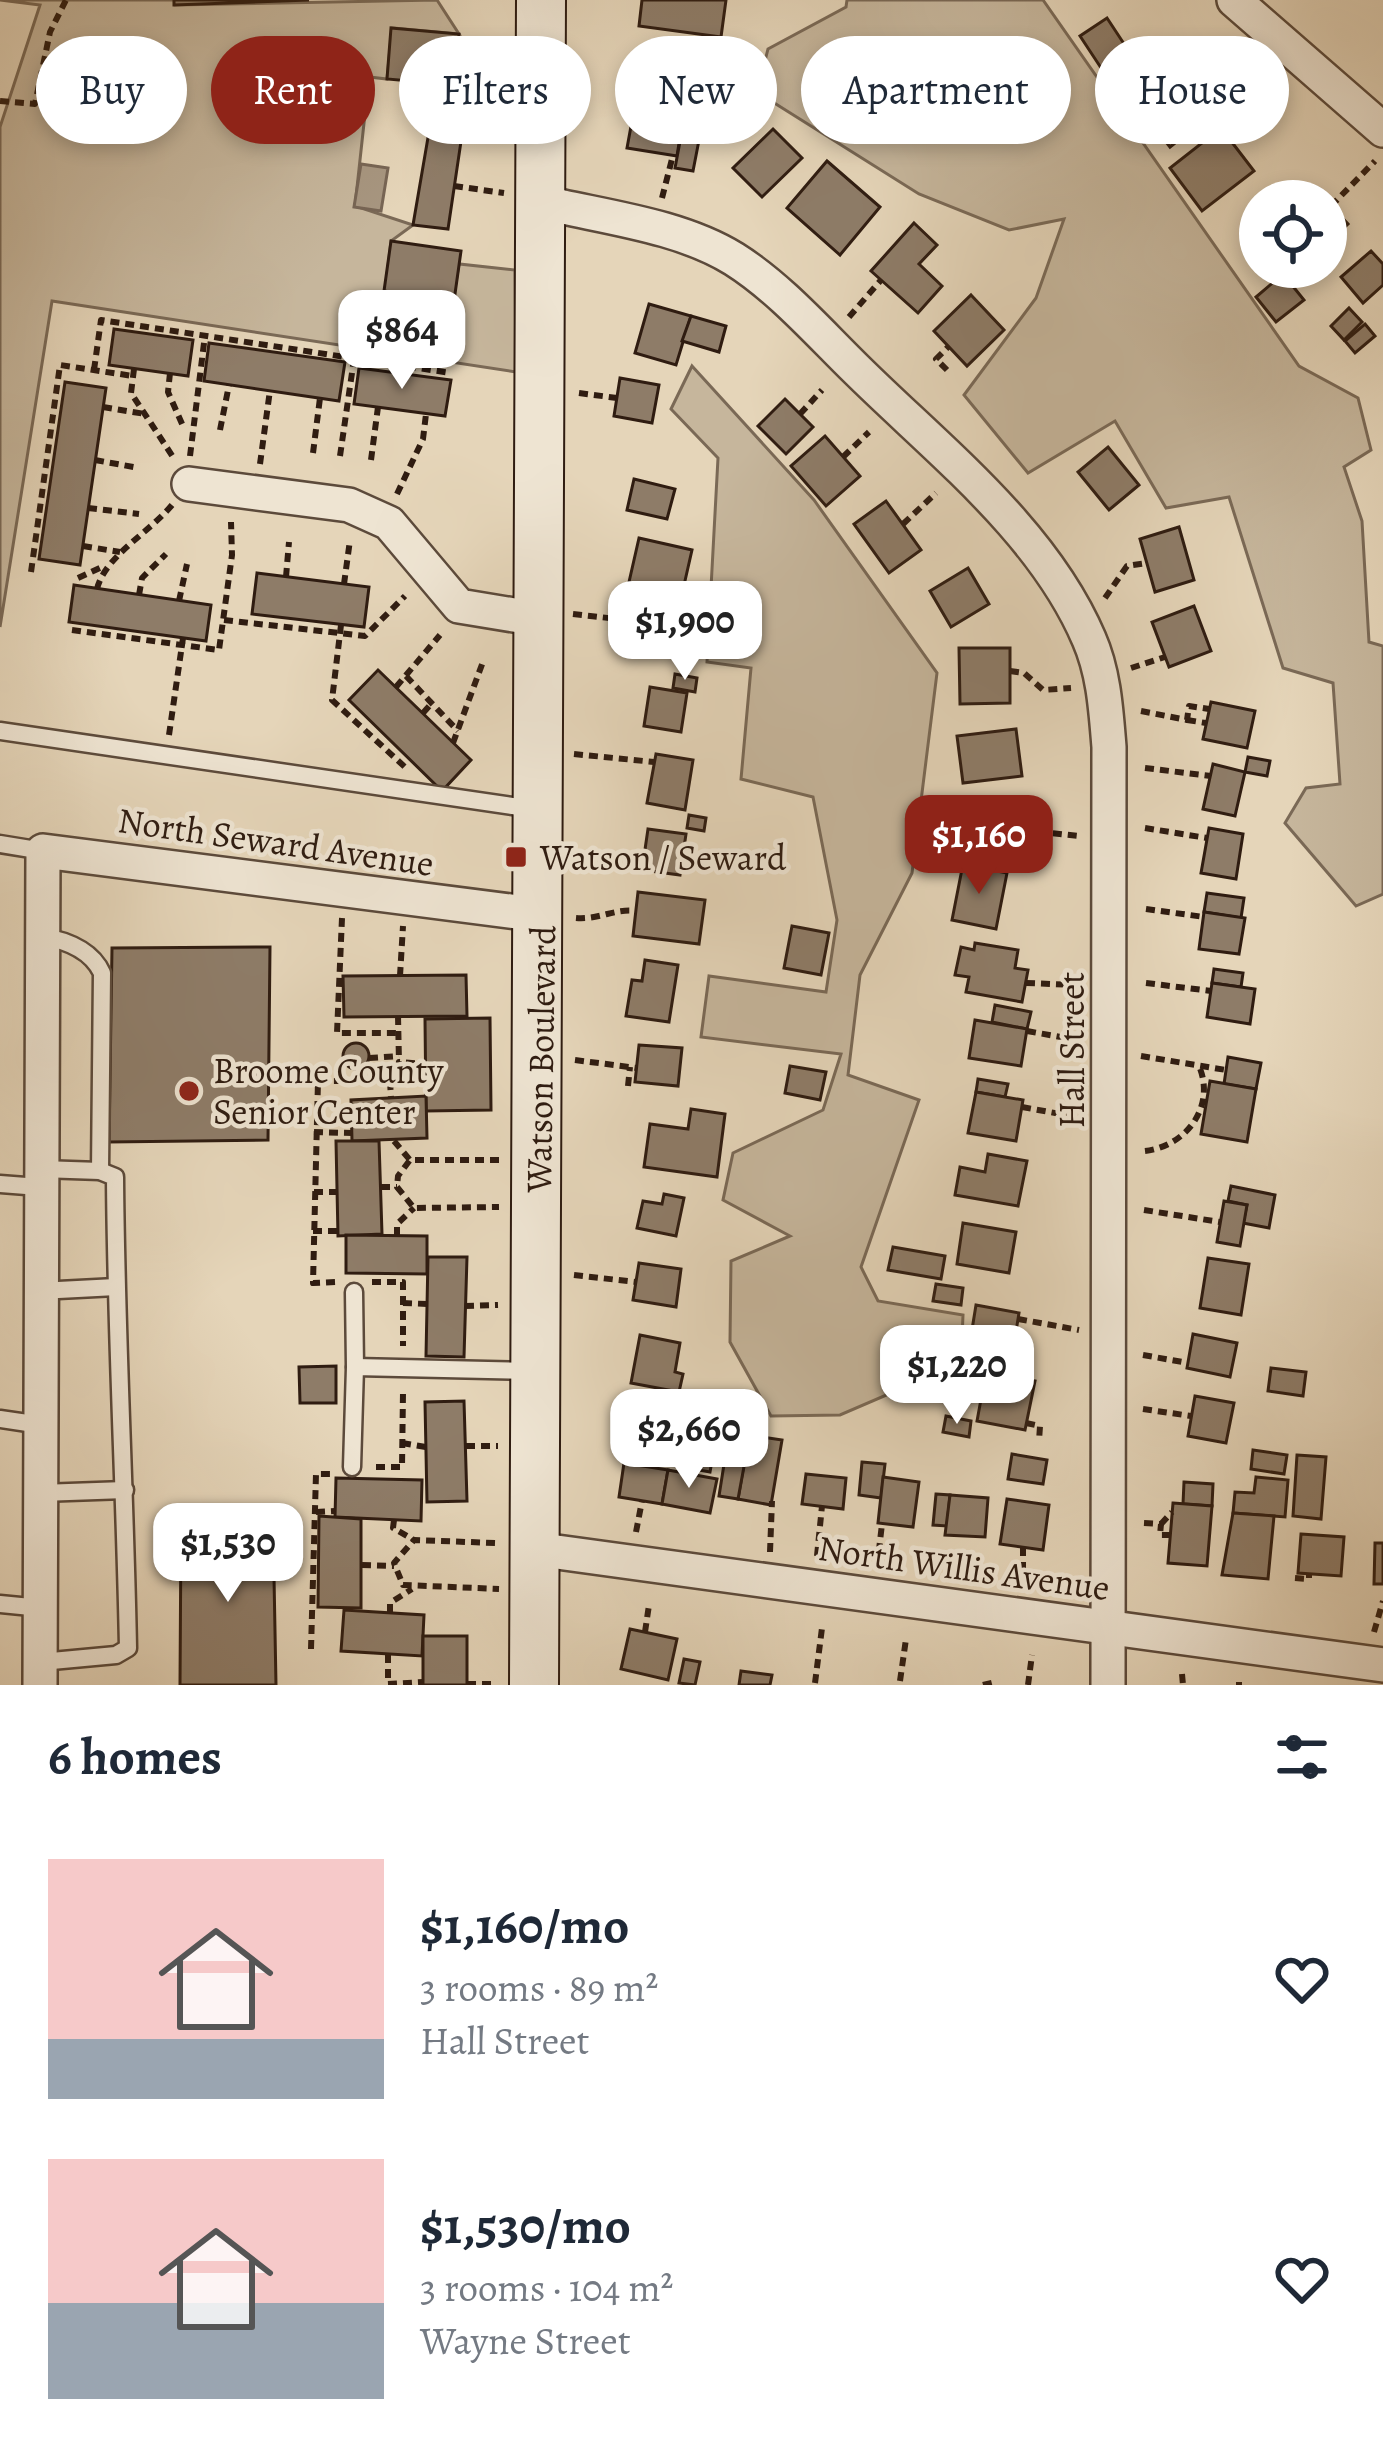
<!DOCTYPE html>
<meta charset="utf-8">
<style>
:root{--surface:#fff;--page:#f2f2f3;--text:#1f2937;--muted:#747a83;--accent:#8f2418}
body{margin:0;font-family:Alegreya,serif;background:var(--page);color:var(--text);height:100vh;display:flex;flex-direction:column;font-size:45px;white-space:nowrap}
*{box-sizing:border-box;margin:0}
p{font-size:39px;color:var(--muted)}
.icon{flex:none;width:66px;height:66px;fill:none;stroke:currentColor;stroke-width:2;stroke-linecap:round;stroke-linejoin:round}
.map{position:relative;height:1685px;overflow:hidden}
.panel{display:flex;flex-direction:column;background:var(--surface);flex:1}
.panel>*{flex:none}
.guide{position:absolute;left:36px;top:36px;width:1311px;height:108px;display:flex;gap:24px}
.fabs{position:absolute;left:1239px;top:180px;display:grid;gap:24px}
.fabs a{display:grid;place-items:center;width:108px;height:108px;border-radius:50%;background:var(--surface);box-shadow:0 6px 18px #0003;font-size:60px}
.price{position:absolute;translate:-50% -102px;padding:0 27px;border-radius:24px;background:#fff;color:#222;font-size:39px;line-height:78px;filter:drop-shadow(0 3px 6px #0008)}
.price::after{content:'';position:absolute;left:50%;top:72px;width:36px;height:27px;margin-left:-18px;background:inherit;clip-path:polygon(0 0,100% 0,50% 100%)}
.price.selected{background:var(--accent);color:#fff}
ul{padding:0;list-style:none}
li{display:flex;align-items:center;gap:36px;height:300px;padding:0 48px}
li span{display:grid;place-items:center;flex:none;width:336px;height:240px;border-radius:0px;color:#555}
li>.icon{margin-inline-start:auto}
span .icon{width:144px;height:144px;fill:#fffc;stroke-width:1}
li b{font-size:51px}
h2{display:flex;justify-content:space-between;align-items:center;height:144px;padding:0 48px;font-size:51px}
.pill{padding:0 42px;border-radius:54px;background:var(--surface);box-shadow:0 6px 18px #0003;font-size:42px;line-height:108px}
.pill.selected{background:var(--accent);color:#fff}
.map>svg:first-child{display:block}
.green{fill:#c6b69c;stroke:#7a6956;stroke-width:3}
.water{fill:#a79680;stroke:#776554;stroke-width:3}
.building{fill:#8e7c68;stroke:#2f1c11;stroke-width:3}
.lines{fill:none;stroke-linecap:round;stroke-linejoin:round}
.lane-casing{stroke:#5c4a3b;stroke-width:21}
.street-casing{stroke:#5c4a3b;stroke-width:38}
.secondary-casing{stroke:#2f1c11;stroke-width:52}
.path{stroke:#2f1c11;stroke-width:6;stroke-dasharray:9 6;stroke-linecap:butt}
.lane{stroke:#eee4d2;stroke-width:16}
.street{stroke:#eee4d2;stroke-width:33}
.secondary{stroke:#eee4d2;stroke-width:48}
.poi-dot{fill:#8f2418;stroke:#eee4d2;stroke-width:4.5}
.labels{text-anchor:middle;stroke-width:9;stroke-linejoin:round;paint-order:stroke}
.street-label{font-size:36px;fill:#2f1c11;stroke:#eee4d2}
.poi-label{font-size:36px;fill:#2f1c11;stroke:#eee4d2;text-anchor:start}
</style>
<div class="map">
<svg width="1383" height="1685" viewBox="0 0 1383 1685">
<rect width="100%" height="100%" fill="#e5d5b9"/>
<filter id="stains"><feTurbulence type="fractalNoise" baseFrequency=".00167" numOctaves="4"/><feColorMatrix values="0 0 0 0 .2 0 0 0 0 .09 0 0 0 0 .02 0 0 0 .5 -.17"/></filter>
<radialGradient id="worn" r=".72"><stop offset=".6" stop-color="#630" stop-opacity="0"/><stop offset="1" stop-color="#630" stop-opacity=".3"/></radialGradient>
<!-- green -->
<g class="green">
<polygon points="0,0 174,0 175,5 437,0 459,34 392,28 387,79 369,77 355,206 413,225 391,241 385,291 453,301 459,264 515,270 516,372 52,301 0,627 0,127 40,5"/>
<polygon points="847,0 1043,0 1299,366 1358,398 1371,450 1344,467 1362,521 1369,642 1383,646 1383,894 1356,906 1285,823 1306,788 1340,784 1333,683 1283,668 1229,497 1166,508 1115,421 1028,473 964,395 1036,298 1064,219 1009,230 919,194 757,92 768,49 846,7"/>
<polygon points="692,366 814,500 937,673 912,873 860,975 848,1075 919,1100 861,1267 878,1301 963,1315 961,1363 840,1415 771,1416 730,1342 731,1261 790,1236 723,1200 733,1153 823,1110 841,1054 701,1037 709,976 826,992 837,920 813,797 741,779 751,668 707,662 718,458 671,409"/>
</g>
<!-- water -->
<polygon class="water" points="361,164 388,168 381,211 354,207"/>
<!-- building -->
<g class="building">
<polygon points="174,0 309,0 174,5"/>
<polygon points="642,0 726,0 721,37 639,26"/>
<polygon points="1107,18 1136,62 1109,80 1080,36"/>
<polygon points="391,28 459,34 455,85 387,79"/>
<polygon points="693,45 716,49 715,63 691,60"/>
<polygon points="658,56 691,60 687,102 654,99"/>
<polygon points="1188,79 1214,112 1170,147 1144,113"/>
<polygon points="634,110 683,118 677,156 627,148"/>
<polygon points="431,120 463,128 448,229 413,225"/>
<polygon points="1221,128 1254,171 1202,211 1170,168"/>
<polygon points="773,129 802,158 762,197 733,168"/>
<polygon points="682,131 700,135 693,171 675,168"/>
<polygon points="827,161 880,207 840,255 787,208"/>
<polygon points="1315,189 1348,224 1326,245 1326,201 1302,201"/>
<polygon points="914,223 937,245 919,264 942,286 918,313 871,271"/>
<polygon points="391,241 461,251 454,301 384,291"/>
<polygon points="1371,251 1383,264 1383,285 1363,303 1341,277"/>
<polygon points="1283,274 1304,300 1276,322 1256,297"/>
<polygon points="971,295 1004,330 967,366 934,331"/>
<polygon points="649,304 691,316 676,365 635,353"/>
<polygon points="1349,308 1362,322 1344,340 1331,326"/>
<polygon points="691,316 726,326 719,352 682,341"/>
<polygon points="1365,324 1375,336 1355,353 1345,341"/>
<polygon points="114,329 193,340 188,376 109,365"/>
<polygon points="209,343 345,362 339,401 204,381"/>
<polygon points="359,368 451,380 445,416 354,404"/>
<polygon points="620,378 659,385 652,423 614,416"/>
<polygon points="65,382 106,388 80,565 39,559"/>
<polygon points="785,399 813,427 786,454 758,426"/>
<polygon points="825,436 860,476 826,506 791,466"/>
<polygon points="1108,447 1139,485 1109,510 1078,472"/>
<polygon points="634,479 675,489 667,519 627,510"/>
<polygon points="886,501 921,550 889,573 854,524"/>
<polygon points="1179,527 1194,580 1155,592 1140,539"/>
<polygon points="639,538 692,550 682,594 629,582"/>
<polygon points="968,568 989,604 951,627 930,591"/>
<polygon points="257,573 369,587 364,627 252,614"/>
<polygon points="74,585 211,605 206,641 69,622"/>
<polygon points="639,600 687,609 679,654 631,646"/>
<polygon points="1194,606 1211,651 1169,667 1152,622"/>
<polygon points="959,648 1010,648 1010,703 960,704"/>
<polygon points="378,670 471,760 442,791 349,700"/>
<polygon points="675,674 697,678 695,692 673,688"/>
<polygon points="650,687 687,693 681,732 644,726"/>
<polygon points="1211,702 1255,711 1247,748 1203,739"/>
<polygon points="1016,729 1022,776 963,783 957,736"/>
<polygon points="656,754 693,760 685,810 647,803"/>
<polygon points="1248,757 1270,761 1267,776 1245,772"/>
<polygon points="1213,764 1245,772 1235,816 1203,809"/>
<polygon points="971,800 1026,808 1022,836 968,827"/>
<polygon points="689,815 706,818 704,831 687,828"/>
<polygon points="1209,828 1243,834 1236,879 1201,873"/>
<polygon points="648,829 686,834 680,875 642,870"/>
<polygon points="984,829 1015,835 1013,846 982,841"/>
<polygon points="963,864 1007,873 996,929 952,920"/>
<polygon points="638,892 705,900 699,944 633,936"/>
<polygon points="1207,893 1244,898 1241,918 1204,912"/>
<polygon points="1204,912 1245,918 1239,954 1199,949"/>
<polygon points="792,926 829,933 821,975 784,968"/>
<polygon points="975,943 1018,950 1015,968 1028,970 1022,1002 966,992 969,977 955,975 961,947 974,950"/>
<polygon points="270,947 268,1140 109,1142 112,948"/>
<polygon points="645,960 678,965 669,1022 626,1016 632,980 642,981"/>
<polygon points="1214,969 1243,973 1241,987 1212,983"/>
<polygon points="466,975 467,1016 344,1017 343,976"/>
<polygon points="1212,983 1255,989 1250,1024 1207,1017"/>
<polygon points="995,1005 1031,1012 1027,1029 992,1022"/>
<polygon points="490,1018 491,1110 426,1111 425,1019"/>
<polygon points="975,1020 1027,1029 1021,1066 969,1058"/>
<circle cx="356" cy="1056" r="13"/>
<polygon points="639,1045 682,1048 678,1086 635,1082"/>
<polygon points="1228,1057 1261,1063 1256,1089 1224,1084"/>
<polygon points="790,1066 826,1072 820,1100 785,1093"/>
<polygon points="978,1079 1008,1084 1005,1097 976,1092"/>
<polygon points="1210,1081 1256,1089 1247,1142 1201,1134"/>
<polygon points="976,1092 1023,1100 1016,1141 968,1133"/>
<polygon points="426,1096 427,1138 352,1141 351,1100"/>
<polygon points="691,1109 725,1114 717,1177 644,1167 650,1124 688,1129"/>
<polygon points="336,1141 379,1141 382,1234 338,1236"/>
<polygon points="988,1154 1027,1161 1018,1206 955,1195 960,1167 985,1172"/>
<polygon points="1231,1186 1275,1195 1269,1228 1243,1223 1247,1205 1228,1201"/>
<polygon points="664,1194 684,1198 676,1236 637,1228 643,1201 662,1204"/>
<polygon points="1224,1201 1247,1205 1240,1246 1217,1242"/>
<polygon points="963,1223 1016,1232 1009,1273 957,1264"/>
<polygon points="346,1235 427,1236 427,1274 346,1273"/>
<polygon points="893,1247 945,1256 941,1279 888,1270"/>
<polygon points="428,1257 467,1257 464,1357 426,1356"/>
<polygon points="1208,1258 1249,1264 1241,1315 1200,1308"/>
<polygon points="639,1263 681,1269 676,1307 633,1300"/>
<polygon points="936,1284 963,1288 961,1305 933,1301"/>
<polygon points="976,1305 1019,1313 1012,1356 969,1348"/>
<polygon points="1193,1334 1237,1343 1230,1377 1187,1368"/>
<polygon points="640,1335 680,1343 675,1372 683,1374 679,1392 631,1383"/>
<polygon points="336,1366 336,1403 300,1403 299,1367"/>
<polygon points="1271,1368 1306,1372 1303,1396 1268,1391"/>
<polygon points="1018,1378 1035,1381 1025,1430 977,1421 984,1383 1015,1389"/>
<polygon points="635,1395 670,1400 664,1439 629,1434"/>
<polygon points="1195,1396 1234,1403 1226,1443 1188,1436"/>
<polygon points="464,1401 467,1501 427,1502 425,1402"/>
<polygon points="946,1416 971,1421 969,1437 943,1432"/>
<polygon points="749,1435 782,1440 771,1505 738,1499"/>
<polygon points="680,1444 714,1450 710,1472 677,1466"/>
<polygon points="1253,1450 1287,1455 1284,1474 1251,1469"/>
<polygon points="1012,1454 1047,1460 1043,1484 1008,1479"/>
<polygon points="1297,1455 1326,1457 1321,1519 1293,1516"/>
<polygon points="725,1458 745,1461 738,1499 719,1496"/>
<polygon points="862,1462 885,1464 881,1498 859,1495"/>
<polygon points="624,1463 668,1470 662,1504 619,1497"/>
<polygon points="668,1470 717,1479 710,1513 662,1504"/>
<polygon points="806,1474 846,1478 843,1509 802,1504"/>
<polygon points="883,1477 919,1482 913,1527 878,1523"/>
<polygon points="1256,1477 1288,1480 1285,1517 1233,1513 1235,1492 1254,1493"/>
<polygon points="336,1478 422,1480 421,1521 335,1517"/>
<polygon points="1184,1482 1213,1484 1212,1506 1183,1504"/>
<polygon points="936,1494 950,1495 947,1526 933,1525"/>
<polygon points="950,1495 988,1498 985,1537 945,1535"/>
<polygon points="1007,1499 1049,1505 1043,1550 1000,1544"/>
<polygon points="1173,1503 1212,1506 1207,1566 1168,1563"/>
<polygon points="1233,1513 1274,1516 1268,1579 1222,1575"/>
<polygon points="319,1516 361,1519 361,1608 318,1607"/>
<polygon points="273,1523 276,1685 180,1685 181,1525"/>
<polygon points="1301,1534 1344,1537 1341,1576 1298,1573"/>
<polygon points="1375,1543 1383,1543 1383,1584 1374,1584"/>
<polygon points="344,1610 424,1615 422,1656 341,1651"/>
<polygon points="630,1629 677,1639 668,1680 621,1669"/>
<rect x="423" y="1636" width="44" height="49"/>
<polygon points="684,1659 700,1662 695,1685 679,1683"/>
<polygon points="741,1671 772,1675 770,1685 739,1685"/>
</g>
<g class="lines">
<!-- lane casing -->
<g class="lane-casing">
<g id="lane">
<polyline points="0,731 533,809"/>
<polyline points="0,844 43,851"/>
<path d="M 40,936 C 65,940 91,949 102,973 L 100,1171"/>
<path d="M 41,1169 L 100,1171 L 115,1177 C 116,1334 125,1490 128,1648 L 116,1655 L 41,1662"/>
<polyline points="0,1184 39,1187"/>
<polyline points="39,1291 116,1287"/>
<polyline points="354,1292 355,1367"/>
<polyline points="0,1419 41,1425"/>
<polyline points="352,1467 355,1367 530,1371"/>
<polyline points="41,1493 125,1490"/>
<polyline points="0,1604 41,1608"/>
</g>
</g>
<!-- street casing -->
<g class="street-casing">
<g id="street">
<polyline points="1234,0 1383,130"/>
<path d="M 541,202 C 603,217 679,225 734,259 C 780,288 819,333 857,370 C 939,451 1043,531 1089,639 C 1104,673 1106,711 1109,747 L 1108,1685"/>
<polyline points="189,484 349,505 389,523 459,606 538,619"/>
<polyline points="535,1549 1383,1665"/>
<polyline points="40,1685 43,851 541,915"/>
</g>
</g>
<!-- secondary casing -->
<g class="secondary-casing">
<polyline id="secondary" points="534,1685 541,0"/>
</g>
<!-- path -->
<g class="path">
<polyline points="1200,95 1248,54"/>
<polyline points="0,101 35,104 50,32 66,0"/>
<polyline points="454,186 504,193"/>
<polyline points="662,198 673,155"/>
<polyline points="1331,206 1375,161"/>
<polyline points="849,317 881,280"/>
<polyline points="134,369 131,393 175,460"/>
<polyline points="94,370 101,320 451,373"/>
<polyline points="947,370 936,359 948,347"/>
<polyline points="170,373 168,392 183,426"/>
<polyline points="579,393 617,398"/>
<polyline points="103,407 145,414"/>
<polyline points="800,414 822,390"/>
<polyline points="220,430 229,385"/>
<polyline points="313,453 320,398"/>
<polyline points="190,456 205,335"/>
<polyline points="340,456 354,359"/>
<polyline points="843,457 869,432"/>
<polyline points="95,460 139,468"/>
<polyline points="371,460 378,407"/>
<polyline points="260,464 270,390"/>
<polyline points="397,494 423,439 426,414"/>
<polyline points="88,508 139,514"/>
<polyline points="903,524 936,493"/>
<polyline points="83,546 120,552"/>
<polyline points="31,572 60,365 133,376"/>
<polyline points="286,577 289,542"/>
<polyline points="78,578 102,567"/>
<polyline points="344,584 350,540"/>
<path d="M 97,589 C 105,556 149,533 172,505"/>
<polyline points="139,595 142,578 166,554"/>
<polyline points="1105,598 1127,566 1147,563"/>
<polyline points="179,601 187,564"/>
<polyline points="573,614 635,621"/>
<polyline points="224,620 365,636 405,596"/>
<polyline points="341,625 332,700 406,768"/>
<polyline points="72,630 219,650 232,555 231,522"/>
<polyline points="1131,668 1165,657"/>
<polyline points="1010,671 1024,673 1043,690 1071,688"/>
<polyline points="406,676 458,731"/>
<polyline points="396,687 440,635"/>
<polyline points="1141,711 1187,720 1189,706 1209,709"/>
<polyline points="423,713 432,703"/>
<polyline points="1187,720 1206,723"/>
<polyline points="169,735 183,638"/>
<polyline points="453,743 484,659"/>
<polyline points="574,754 654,762"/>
<polyline points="1145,768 1211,776"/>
<polyline points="1145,828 1207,838"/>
<polyline points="1023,830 1079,836"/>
<polyline points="1146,909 1204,917"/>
<polyline points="342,918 337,1033 398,1033"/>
<path d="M 576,918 C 598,920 616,908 636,911"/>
<polyline points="400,976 403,926"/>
<polyline points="1026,983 1076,985"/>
<polyline points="1146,983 1211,991"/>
<polyline points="398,1016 399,1062"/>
<polyline points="1027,1031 1077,1040"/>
<polyline points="1141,1056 1226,1070"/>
<polyline points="369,1058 399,1056"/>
<polyline points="575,1060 637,1068"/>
<polyline points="390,1081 391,1098"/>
<polyline points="628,1086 630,1067"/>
<polyline points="1022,1107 1077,1117"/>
<polyline points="314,1132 352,1133"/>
<polyline points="394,1141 410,1160"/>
<path d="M 1145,1151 C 1187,1146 1216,1106 1199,1066"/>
<polyline points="499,1160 410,1160 398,1176 397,1187 414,1208 499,1207"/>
<polyline points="381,1187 397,1187"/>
<polyline points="314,1192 337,1192"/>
<polyline points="1144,1210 1220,1222"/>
<polyline points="313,1231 338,1231"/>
<polyline points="397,1236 397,1224 414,1208"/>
<polyline points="574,1275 636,1282"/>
<polyline points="335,1282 313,1283 318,1081 398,1081 399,1062 425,1064"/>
<polyline points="372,1282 403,1282 403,1346"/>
<polyline points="403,1303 427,1304"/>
<polyline points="465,1306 498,1305"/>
<polyline points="1018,1319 1079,1330"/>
<polyline points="1143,1355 1188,1363"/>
<polyline points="1143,1409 1191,1416"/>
<polyline points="1026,1423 1040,1426 1039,1441"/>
<polyline points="402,1443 426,1447"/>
<polyline points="466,1446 498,1446"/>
<polyline points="376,1467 402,1467 403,1392"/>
<polyline points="316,1512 335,1511"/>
<polyline points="394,1520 393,1528 414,1540"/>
<polyline points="1144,1523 1161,1524 1160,1535 1170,1535"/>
<polyline points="1161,1524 1172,1512"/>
<polyline points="636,1532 642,1501"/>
<polyline points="495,1543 414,1540 394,1563 403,1585 499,1589"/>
<polyline points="1023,1547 1023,1585"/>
<polyline points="770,1552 772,1501"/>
<polyline points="817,1556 822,1506"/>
<polyline points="362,1565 394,1566"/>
<polyline points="877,1567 882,1524"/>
<polyline points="1295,1578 1309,1579 1309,1574"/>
<polyline points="390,1613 390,1603 412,1589"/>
<polyline points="645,1632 649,1605"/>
<polyline points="1374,1632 1383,1601"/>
<polyline points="311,1649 316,1474 331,1474"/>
<polyline points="388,1654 388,1684 423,1682"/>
<polyline points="1182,1674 1183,1685"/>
<polyline points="900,1681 906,1639"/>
<polyline points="815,1683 822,1628"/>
<polyline points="467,1684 494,1684"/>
<polyline points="983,1685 995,1682"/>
<polyline points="1028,1685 1032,1655"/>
<polyline points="1239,1685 1239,1682"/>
</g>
<!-- lane -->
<use href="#lane" class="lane"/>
<!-- street -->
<use href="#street" class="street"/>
<!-- secondary -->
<use href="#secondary" class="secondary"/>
</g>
<!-- markers -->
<g class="poi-dot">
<rect x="504" y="845" width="24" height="24" rx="6"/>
<circle cx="189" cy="1091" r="12"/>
</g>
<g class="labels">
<!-- street labels -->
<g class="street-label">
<text transform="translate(276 841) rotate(8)" y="13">North Seward Avenue</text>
<text transform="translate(1071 1050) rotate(-90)" y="13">Hall Street</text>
<text transform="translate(540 1059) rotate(-89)" y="13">Watson Boulevard</text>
<text transform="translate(964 1567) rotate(8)" y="13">North Willis Avenue</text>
</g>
<!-- poi labels -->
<g class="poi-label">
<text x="540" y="870">Watson / Seward</text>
<text x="213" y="1083">Broome County<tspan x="213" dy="41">Senior Center</tspan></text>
</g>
</g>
<rect width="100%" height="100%" filter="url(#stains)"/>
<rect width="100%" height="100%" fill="url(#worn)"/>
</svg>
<div class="fabs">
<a><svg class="icon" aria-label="locate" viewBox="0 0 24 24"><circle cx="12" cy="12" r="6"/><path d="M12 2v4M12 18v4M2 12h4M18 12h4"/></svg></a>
</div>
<b class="price" style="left:402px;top:392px">$864</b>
<b class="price" style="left:685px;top:683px">$1,900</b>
<b class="price selected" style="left:979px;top:897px">$1,160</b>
<b class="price" style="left:957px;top:1427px">$1,220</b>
<b class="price" style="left:689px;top:1491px">$2,660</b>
<b class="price" style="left:228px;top:1605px">$1,530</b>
<div class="guide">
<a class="pill">Buy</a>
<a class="pill selected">Rent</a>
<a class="pill">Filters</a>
<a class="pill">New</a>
<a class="pill">Apartment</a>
<a class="pill">House</a>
</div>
</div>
<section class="panel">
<h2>6 homes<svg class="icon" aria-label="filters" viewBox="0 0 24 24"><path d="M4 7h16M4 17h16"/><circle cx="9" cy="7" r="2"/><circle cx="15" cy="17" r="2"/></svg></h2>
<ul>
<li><span style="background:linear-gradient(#f6c9c9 75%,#9aa5b1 0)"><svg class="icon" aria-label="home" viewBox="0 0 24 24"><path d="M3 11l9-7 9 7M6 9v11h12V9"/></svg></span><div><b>$1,160/mo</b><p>3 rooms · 89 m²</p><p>Hall Street</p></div><svg class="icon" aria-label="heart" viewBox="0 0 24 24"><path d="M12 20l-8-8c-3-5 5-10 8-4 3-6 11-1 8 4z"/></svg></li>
<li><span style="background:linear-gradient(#f6c9c9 60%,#9aa5b1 0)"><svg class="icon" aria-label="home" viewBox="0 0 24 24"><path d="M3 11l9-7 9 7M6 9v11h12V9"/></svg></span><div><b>$1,530/mo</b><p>3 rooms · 104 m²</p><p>Wayne Street</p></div><svg class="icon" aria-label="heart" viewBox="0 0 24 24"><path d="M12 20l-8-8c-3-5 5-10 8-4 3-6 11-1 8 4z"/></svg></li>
</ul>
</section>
